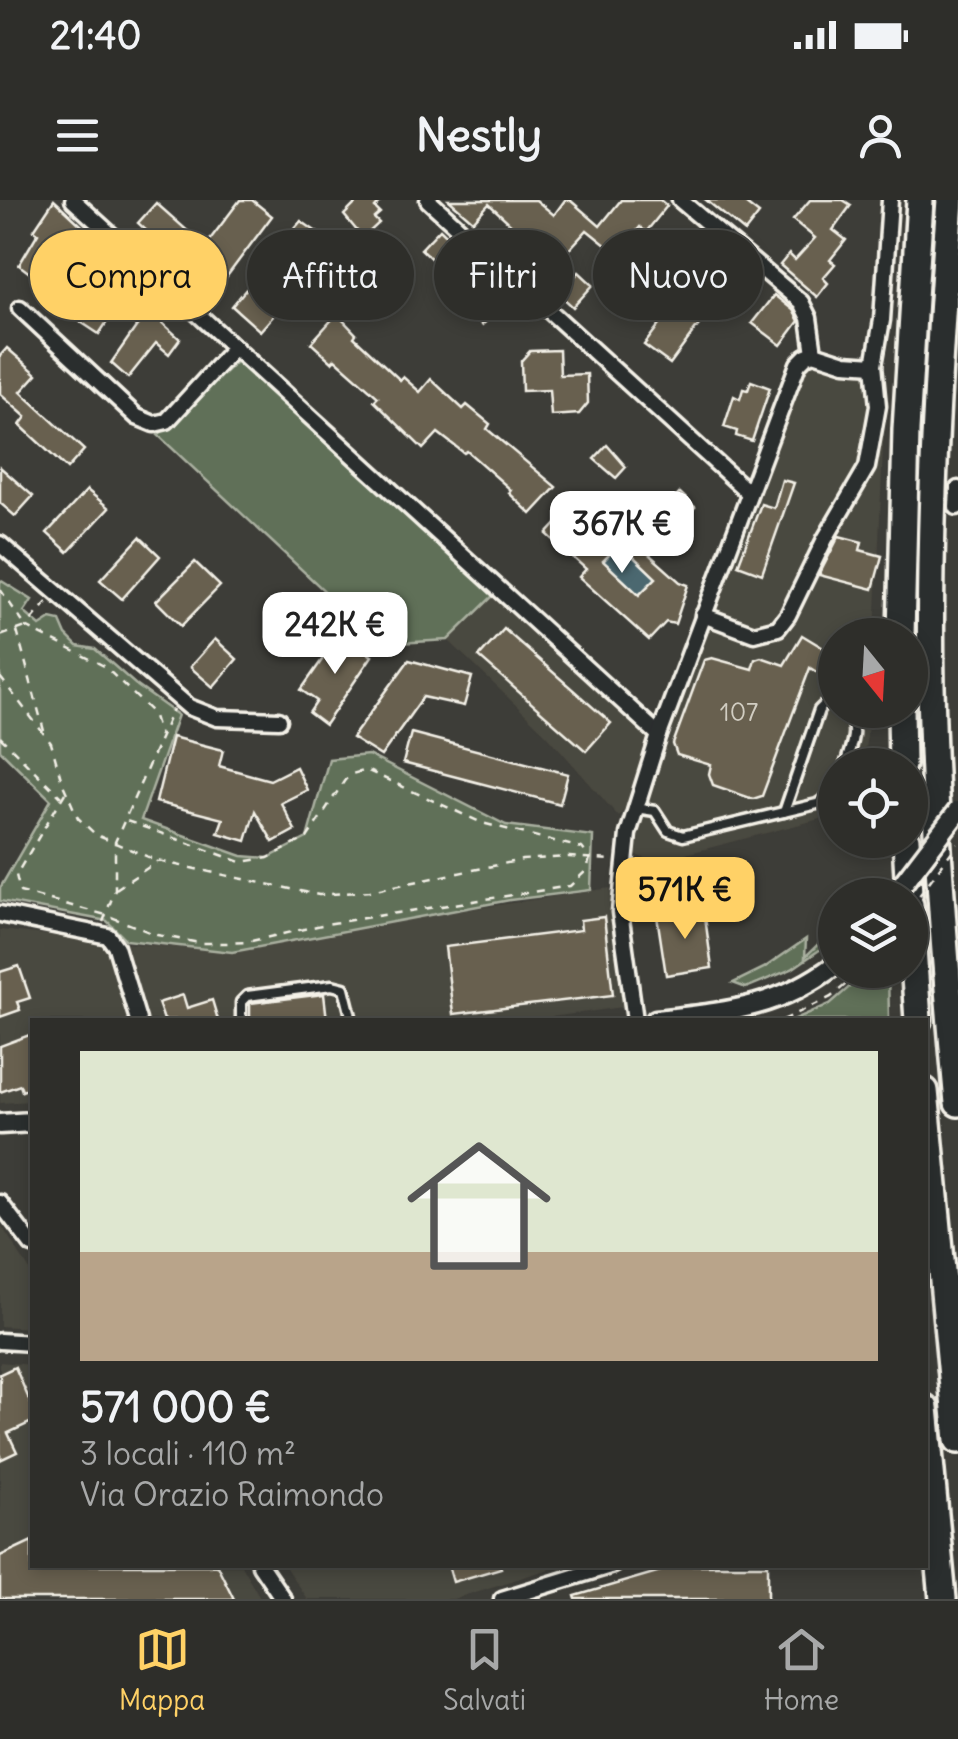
<!DOCTYPE html>
<html lang="it">
<meta charset="utf-8">
<style>
:root{--surface:#2e2e2a;--page:#3a3a36;--text:#f1f3f6;--muted:#a7a8a8;--line:#494a47;--accent:#ffd166}
body{margin:0;font-family:Delius,sans-serif;background:var(--page);color:var(--text);height:100vh;display:flex;flex-direction:column;font-size:38px;white-space:nowrap}
*{box-sizing:border-box;margin:0}
p{font-size:32px;color:var(--muted)}
.icon{flex:none;width:55px;height:55px;fill:none;stroke:currentColor;stroke-width:2;stroke-linecap:round;stroke-linejoin:round}
.map{position:relative;flex:1;overflow:hidden}
.panel{position:absolute;left:30px;top:818px;width:898px;height:550px;display:flex;flex-direction:column;background:var(--surface);border-radius:0px;box-shadow:0 5px 15px #0003,0 0 0 2px var(--line)}
.panel>*{flex:none}
.banner{position:absolute;left:30px;top:30px;width:900px;height:90px;display:flex;gap:20px}
.needle{width:65px;rotate:162deg}
.buttons{position:absolute;left:818px;top:418px;display:grid;gap:20px}
.buttons a{display:grid;place-items:center;width:110px;height:110px;border-radius:50%;background:var(--surface);box-shadow:0 5px 15px #0003,0 0 0 2px var(--line);font-size:50px}
.price{position:absolute;translate:-50% -85px;padding:0 22px;border-radius:20px;background:#fff;color:#222;font-size:32px;line-height:65px;filter:drop-shadow(0 2px 5px #0008)}
.price::after{content:'';position:absolute;left:50%;top:60px;width:30px;height:22px;margin-left:-15px;background:inherit;clip-path:polygon(0 0,100% 0,50% 100%)}
.price.on{background:var(--accent);color:#111}
ul{padding:0;list-style:none}
li{display:grid;align-content:center;gap:20px;height:530px;padding:0 50px}
li+li{border-top:2px solid var(--line)}
li span{display:grid;place-items:center;height:310px;border-radius:0px;color:#555}
li>.icon{margin-inline-start:auto}
span .icon{width:180px;height:180px;fill:#fffc;stroke-width:1}
li b{font-size:42px}
.tag{padding:0 35px;border-radius:45px;background:var(--surface);box-shadow:0 5px 15px #0003,0 0 0 2px var(--line);font-size:35px;line-height:90px}
.tag.on{background:var(--accent);color:#111}
.status{display:flex;justify-content:space-between;align-items:center;height:70px;padding:0 50px;background:var(--surface);direction:ltr}
.status svg{height:28px;fill:currentColor}
header{display:flex;justify-content:space-between;align-items:center;height:130px;padding:0 50px;background:var(--surface);font-size:45px;font-weight:700}
.tab-bar{display:flex;justify-content:space-around;align-items:center;height:140px;border-top:2px solid var(--line);background:var(--surface);font-size:28px;color:var(--muted)}
.tab-bar a{display:grid;justify-items:center;gap:5px}
.tab-bar .on{color:var(--accent)}
.map>svg:first-child{display:block}
.built{fill:#4a483f}
.green{fill:#607059;stroke:#aab0a0;stroke-width:2.5}
.water{fill:#4c6870;stroke:#8f9fa0;stroke-width:2.5}
.building{fill:#686150;stroke:#f4f1e8;stroke-width:2.5}
.lines{fill:none;stroke-linecap:round;stroke-linejoin:round}
.service-casing{stroke:#f4f1e8;stroke-width:15}
.minor-casing{stroke:#f4f1e8;stroke-width:21}
.tertiary-casing{stroke:#f4f1e8;stroke-width:25}
.motorway-casing{stroke:#f4f1e8;stroke-width:32}
.path{stroke:#f4f1e8;stroke-width:2.5;stroke-dasharray:8 8;stroke-linecap:butt}
.service{stroke:#2a2d2e;stroke-width:8}
.minor{stroke:#2a2d2e;stroke-width:14}
.tertiary{stroke:#2a2d2e;stroke-width:18}
.motorway{stroke:#2a2d2e;stroke-width:25}
.tertiary-bridge-casing{stroke:#f4f1e8;stroke-width:25;stroke-linecap:butt}
.path-bridge{stroke:#f4f1e8;stroke-width:2.5;stroke-dasharray:8 8;stroke-linecap:butt}
.tertiary-bridge{stroke:#2a2d2e;stroke-width:18}
.labels{text-anchor:middle;stroke-width:9;stroke-linejoin:round;paint-order:stroke}
.number-label{font-size:25px;fill:#d1cdc2}
</style>
<div class="status"><b>21:40</b><svg viewBox="0 0 49 12"><path d="M0 12V9h3v3zM5 12V6h3v6zM10 12V3h3v9zM15 12V0h3v12zM26 1h20v11H26zM47 4h2v5h-2z"/></svg></div>
<header><svg class="icon" aria-label="menu" viewBox="0 0 24 24"><path d="M4 6h16M4 12h16M4 18h16"/></svg>Nestly<svg class="icon" aria-label="person" viewBox="0 0 24 24"><circle cx="12" cy="8" r="4"/><path d="M4 21q1-7 8-7t8 7"/></svg></header>
<div class="map">
<svg width="958" height="1399" viewBox="0 0 958 1399">
<rect width="100%" height="100%" fill="#3d3d38"/>
<filter id="ink" filterUnits="userSpaceOnUse"><feTurbulence type="fractalNoise" baseFrequency=".01" numOctaves="2"/><feDisplacementMap in="SourceGraphic" scale="20" xChannelSelector="R" yChannelSelector="G"/><feConvolveMatrix kernelMatrix="1 2 1 2 8 2 1 2 1" color-interpolation-filters="sRGB"/></filter>
<g filter="url(#ink)">
<!-- built -->
<g class="built">
<polygon points="813,161 886,177 875,435 835,435 835,510 870,510 863,565 835,565 835,615 655,662 635,655 642,620 696,460 804,169"/>
<polygon points="496,393 650,535 627,605 619,617 548,536 448,440"/>
<polygon points="610,688 623,807 530,820 149,820 126,743 232,752 368,725"/>
<polygon points="0,730 104,741 127,820 32,820 32,901 0,903"/>
<polygon points="0,1023 32,1074 32,1128 0,1126"/>
<polygon points="0,1162 32,1165 32,1365 241,1365 261,1399 0,1399"/>
<polygon points="284,1365 562,1365 453,1399 307,1399"/>
</g>
<!-- green -->
<g class="green">
<polygon points="238,160 496,393 448,440 381,444 158,235"/>
<polygon points="0,380 32,400 24,412 40,426 51,419 60,421 66,435 77,446 95,449 136,485 178,515 141,620 242,656 268,658 307,638 329,559 368,555 506,625 593,636 591,690 510,700 232,752 126,740 107,721 0,701 0,688 51,600 0,550"/>
<polygon points="835,728 835,738 831,742 792,769 746,788 733,783 764,768 806,739 805,757"/>
<polygon points="869,770 888,770 889,820 793,820 830,804"/>
</g>
<!-- water -->
<polygon class="water" points="620,344 656,378 639,395 603,361"/>
<!-- building -->
<g class="building">
<polygon points="54,0 95,38 87,48 75,38 52,72 39,63 31,74 19,65 38,33 34,30"/>
<polygon points="240,0 252,0 272,16 216,91 186,71"/>
<polygon points="359,0 382,0 375,8 380,13 374,18 379,23 363,38 344,15"/>
<polygon points="449,0 536,0 554,15 565,0 570,0 600,26 621,0 660,0 667,6 646,32 640,27 617,54 587,30 555,65 489,4 473,21"/>
<polygon points="706,0 741,0 759,14 745,32"/>
<polygon points="810,0 843,0 851,5 833,30 846,40 830,60 835,64 823,78 828,83 817,97 780,65 789,54 795,60 815,38 793,20"/>
<polygon points="156,3 190,33 171,53 138,23"/>
<polygon points="301,21 331,42 293,81 268,59"/>
<polygon points="440,29 467,55 448,75 421,49"/>
<polygon points="684,44 704,88 701,122 670,164 644,145 671,109 674,95 657,57"/>
<polygon points="109,67 133,83 99,134 55,105 72,82 90,95"/>
<polygon points="579,72 593,85 573,107 559,94"/>
<polygon points="252,82 281,107 260,131 232,106"/>
<polygon points="504,84 516,95 482,125 471,113"/>
<polygon points="774,95 793,110 799,121 781,145 752,123"/>
<polygon points="148,110 180,139 169,154 156,143 128,178 111,163"/>
<polygon points="337,114 356,134 354,137 400,180 403,177 420,192 431,179 463,209 467,205 490,224 487,229 556,287 531,314 509,293 511,290 467,251 464,253 438,233 423,249 374,201 378,197 335,159 332,162 311,143"/>
<polygon points="7,148 37,174 21,192 84,250 67,269 20,225 26,217 0,194 0,156"/>
<polygon points="559,150 560,175 587,174 588,203 579,214 551,216 549,190 522,191 521,161 530,151"/>
<polygon points="751,181 770,188 752,241 736,236 737,231 724,227 734,196 740,199 743,189 748,190"/>
<polygon points="607,245 626,267 616,278 594,259"/>
<polygon points="0,267 33,296 15,316 0,303"/>
<polygon points="782,280 794,283 762,374 738,365 761,304 774,308"/>
<polygon points="87,290 109,308 68,352 47,333"/>
<polygon points="680,293 695,307 672,333 661,322 665,318 661,314"/>
<polygon points="570,309 615,349 603,361 639,395 656,378 614,338 622,330 680,382 688,385 675,424 666,422 649,440 579,377 586,369 547,334"/>
<polygon points="839,336 862,342 860,350 882,356 873,389 819,375"/>
<polygon points="140,337 160,356 122,399 100,380"/>
<polygon points="195,362 220,386 181,426 156,401"/>
<polygon points="504,429 611,523 586,551 479,457"/>
<polygon points="340,434 372,456 325,525 309,513 317,501 301,490"/>
<polygon points="802,435 835,455 835,471 829,480 810,468 762,596 753,599 713,585 709,574 711,565 677,555 673,544 704,460 712,458 752,469 755,459 761,457 784,465"/>
<polygon points="215,439 237,459 213,487 190,467"/>
<polygon points="409,460 472,477 464,506 423,497 381,556 352,538"/>
<polygon points="411,533 568,574 560,604 403,563"/>
<polygon points="172,537 223,550 219,566 270,580 296,567 307,590 281,603 295,630 273,642 255,611 246,641 218,633 223,619 156,602"/>
<polygon points="704,710 712,768 666,775 657,716"/>
<polygon points="604,717 613,795 453,814 445,747 581,730 580,720"/>
<polygon points="19,766 30,798 17,802 20,810 0,817 0,772"/>
<polygon points="324,794 327,820 250,820 250,803"/>
<polygon points="183,795 187,808 212,800 218,820 164,820 158,803"/>
<polygon points="32,834 32,887 22,891 20,885 0,892 0,846"/>
<polygon points="15,1167 32,1206 32,1222 8,1233 17,1252 0,1260 0,1174"/>
<polygon points="32,1341 32,1365 217,1365 234,1399 0,1399 0,1356"/>
<polygon points="448,1365 500,1365 501,1368 453,1382"/>
<polygon points="681,1365 768,1365 768,1399 576,1399 575,1396"/>
</g>
<g class="lines">
<!-- service casing -->
<g class="service-casing">
<g id="service">
<path d="M 843,510 C 861,526 851,545 845,565"/>
<polyline points="635,608 655,611 668,631 683,636 817,604 835,592"/>
<polyline points="784,612 819,510 824,505 835,504"/>
<polyline points="241,820 241,802 247,796 332,785 344,788 352,820"/>
</g>
</g>
<!-- minor casing -->
<g class="minor-casing">
<g id="minor">
<polyline points="73,0 659,535"/>
<polyline points="428,0 749,293"/>
<polyline points="680,0 801,102 809,118 814,153"/>
<polyline points="20,108 137,217 154,224 167,221 235,147"/>
<polyline points="814,153 845,163 874,165"/>
<polyline points="957,307 958,289"/>
<polyline points="0,344 189,507 217,518 279,520"/>
<polyline points="703,415 754,434 778,428 788,415 825,339 867,267 878,206 874,165 882,120 890,0"/>
<polyline points="0,714 108,736 116,747 138,820"/>
<polyline points="635,820 620,712 628,634 659,535 798,164 806,156 814,153"/>
<polyline points="0,1003 32,1045"/>
<polyline points="0,1141 32,1143"/>
<polyline points="260,1365 283,1399"/>
<polyline points="502,1399 613,1365"/>
</g>
</g>
<!-- tertiary casing -->
<g class="tertiary-casing">
<g id="tertiary">
<path d="M 656,820 C 725,812 777,809 835,765"/>
<polyline points="0,924 32,922"/>
</g>
</g>
<!-- motorway casing -->
<g class="motorway-casing">
<g id="motorway">
<path d="M 950,0 C 938,162 928,324 931,486 C 934,625 945,764 958,903"/>
<polyline points="901,435 906,230 920,0"/>
<polyline points="901,510 902,565"/>
<polyline points="906,640 909,695"/>
<polyline points="910,705 918,820"/>
<polyline points="925,891 958,1240"/>
<polyline points="925,1208 943,1399"/>
</g>
</g>
<!-- path -->
<g class="path">
<polyline points="0,389 26,427 0,436"/>
<polyline points="47,402 26,427 104,466 153,513 160,536"/>
<polyline points="17,431 44,531"/>
<polyline points="0,477 51,543 62,582 78,618 96,635 158,661 319,695 370,691 522,660 569,657 612,660"/>
<polyline points="0,537 61,597"/>
<polyline points="65,593 16,675 20,692 106,715 157,735 199,743 226,743 247,742 326,724 570,686 587,670 590,658 582,648 482,623 366,570 352,574 345,580 307,638 268,658 241,662 124,620"/>
<polyline points="116,689 158,661"/>
<polyline points="103,722 115,690 115,642 173,509"/>
<polyline points="783,820 831,797 863,770"/>
</g>
<!-- service -->
<use href="#service" class="service"/>
<!-- minor -->
<use href="#minor" class="minor"/>
<!-- tertiary -->
<use href="#tertiary" class="tertiary"/>
<!-- motorway -->
<use href="#motorway" class="motorway"/>
<!-- tertiary-bridge casing -->
<g class="tertiary-bridge-casing">
<polyline id="tertiary-bridge" points="894,695 958,611"/>
</g>
<!-- path-bridge -->
<polyline class="path-bridge" points="910,708 958,643"/>
<!-- tertiary-bridge -->
<use href="#tertiary-bridge" class="tertiary-bridge"/>
</g>
</g>
<g class="labels">
<!-- number labels -->
<g class="number-label">
<text x="739" y="521">107</text>
</g>
</g>
</svg>
<div class="buttons">
<a><svg class="needle" viewBox="-14 -14 28 28"><path d="M0-13l5 13h-10z" fill="#e53935"/><path d="M0 13l5-13h-10z" fill="#a7a8a8"/></svg></a>
<a><svg class="icon" aria-label="locate" viewBox="0 0 24 24"><circle cx="12" cy="12" r="6"/><path d="M12 2v4M12 18v4M2 12h4M18 12h4"/></svg></a>
<a><svg class="icon" aria-label="layers" viewBox="0 0 24 24"><path d="M12 4l9 5-9 5-9-5zM3 14l9 5 9-5"/></svg></a>
</div>
<b class="price" style="left:622px;top:376px">367K €</b>
<b class="price" style="left:335px;top:477px">242K €</b>
<b class="price on" style="left:685px;top:742px">571K €</b>
<div class="banner">
<a class="tag on">Compra</a>
<a class="tag">Affitta</a>
<a class="tag">Filtri</a>
<a class="tag">Nuovo</a>
</div>
<section class="panel">
<ul>
<li><span style="background:linear-gradient(#dfe7d0 65%,#b9a48a 0)"><svg class="icon" aria-label="home" viewBox="0 0 24 24"><path d="M3 11l9-7 9 7M6 9v11h12V9"/></svg></span><div><b>571 000 €</b><p>3 locali · 110 m²</p><p>Via Orazio Raimondo</p></div></li>
</ul>
</section>
</div>
<nav class="tab-bar">
<a class="on"><svg class="icon" aria-label="map" viewBox="0 0 24 24"><path d="M3 6l6-2 6 2 6-2v14l-6 2-6-2-6 2zM9 4v14M15 6v14"/></svg>Mappa</a>
<a><svg class="icon" aria-label="saved" viewBox="0 0 24 24"><path d="M7 4h10v16l-5-4-5 4z"/></svg>Salvati</a>
<a><svg class="icon" aria-label="home" viewBox="0 0 24 24"><path d="M3 11l9-7 9 7M6 9v11h12V9"/></svg>Home</a>
</nav>
